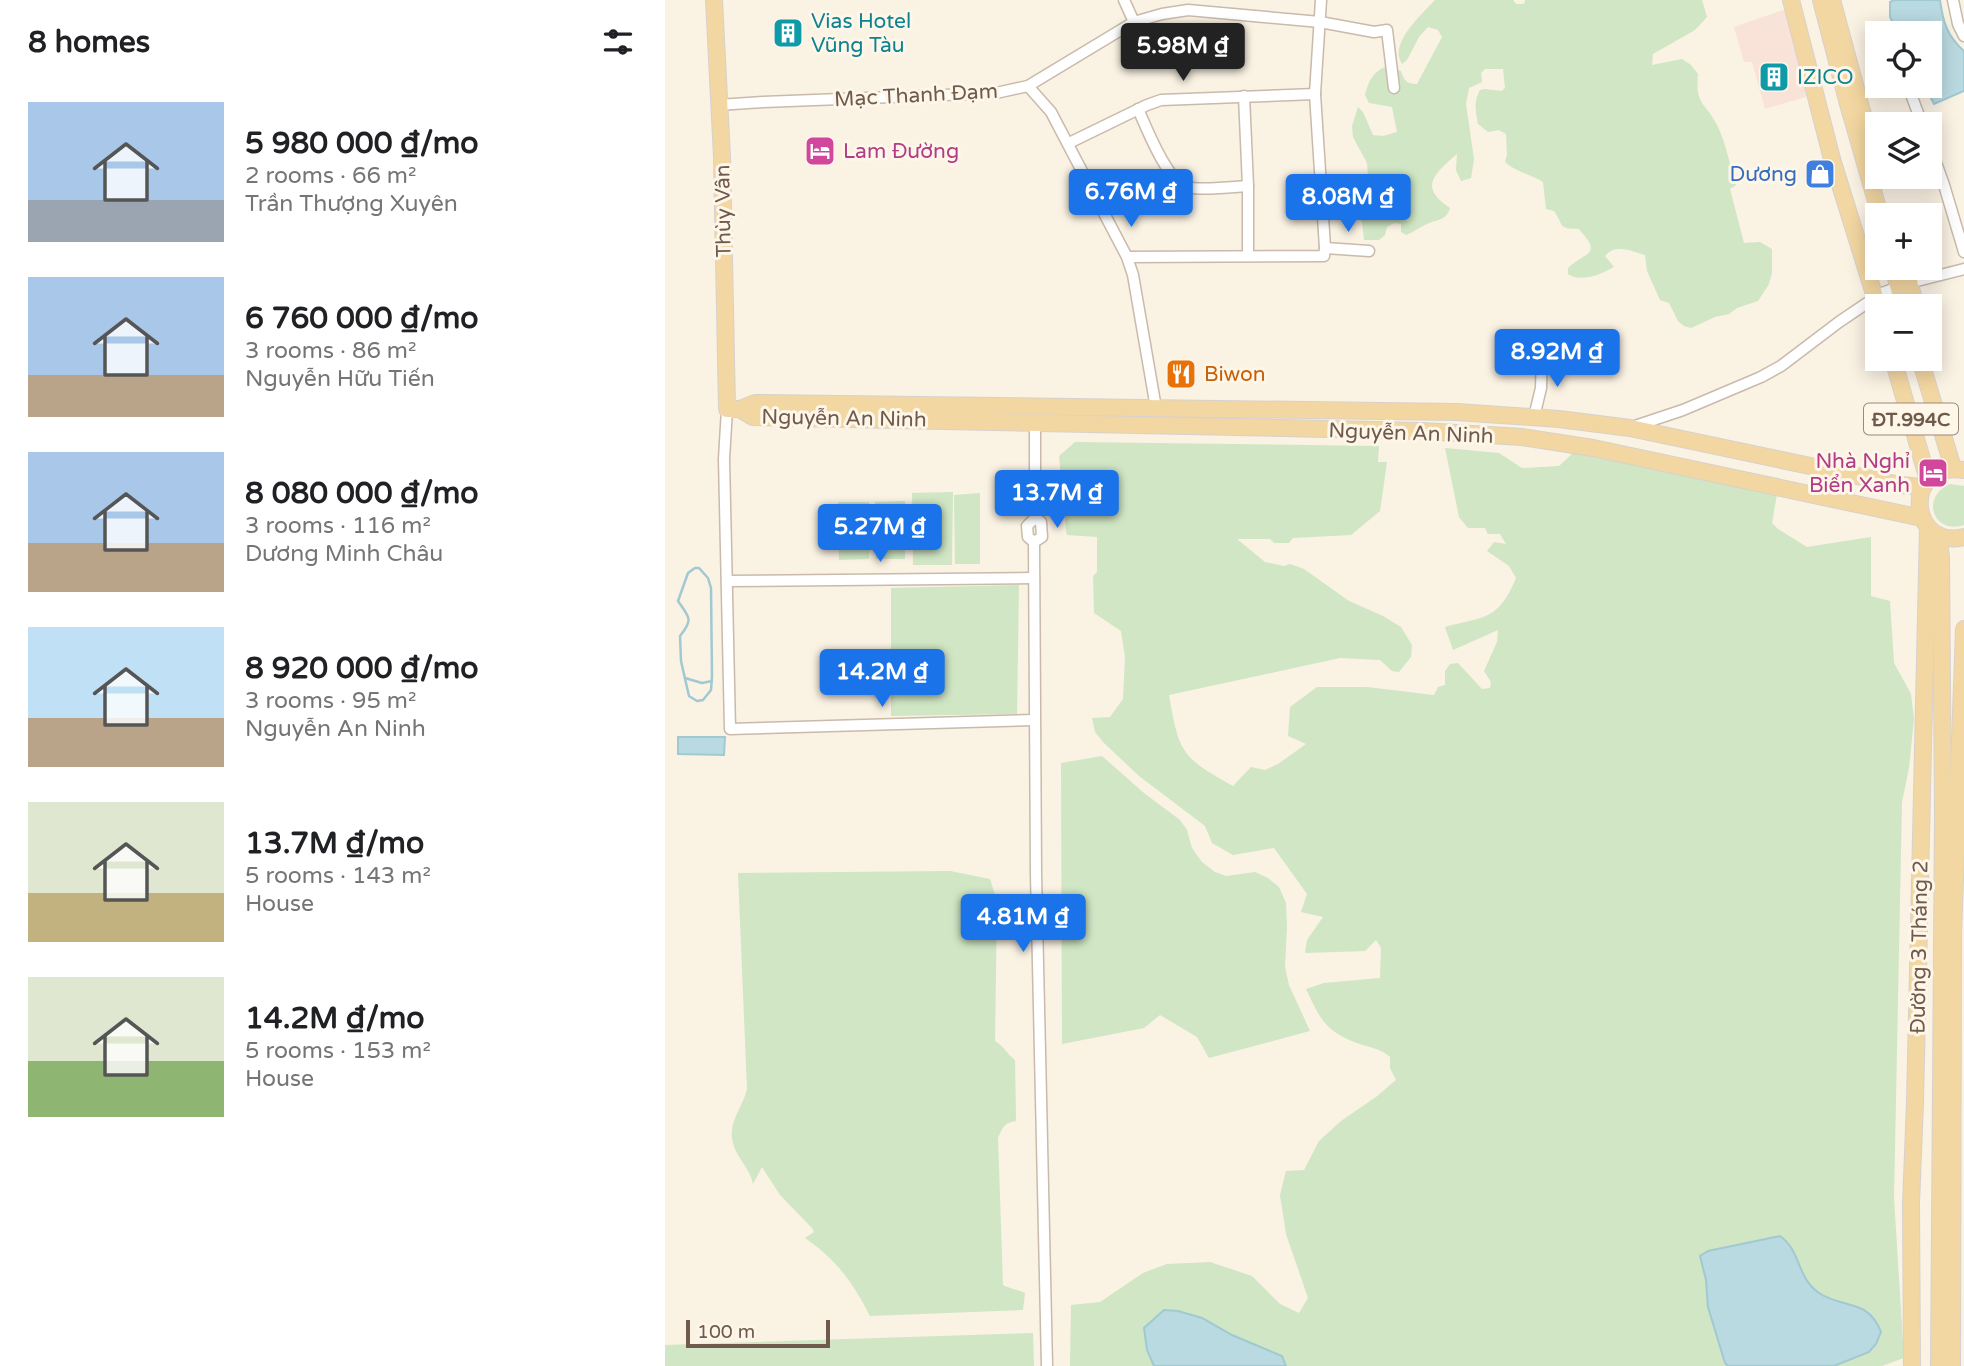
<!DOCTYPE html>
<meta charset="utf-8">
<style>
:root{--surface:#fff;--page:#f2f2f2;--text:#202124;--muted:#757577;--accent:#1a73e8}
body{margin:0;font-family:"Varela Round",sans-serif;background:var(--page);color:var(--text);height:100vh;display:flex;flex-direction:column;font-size:26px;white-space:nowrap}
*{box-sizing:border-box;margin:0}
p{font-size:23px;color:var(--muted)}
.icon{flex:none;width:38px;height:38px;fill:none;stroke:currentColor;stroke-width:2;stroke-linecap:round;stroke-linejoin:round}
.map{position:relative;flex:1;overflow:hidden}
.drawer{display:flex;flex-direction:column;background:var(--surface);width:665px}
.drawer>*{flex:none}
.fabs{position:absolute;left:1200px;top:21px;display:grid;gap:14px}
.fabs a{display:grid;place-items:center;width:77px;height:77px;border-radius:0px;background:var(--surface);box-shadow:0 4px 18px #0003;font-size:35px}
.scale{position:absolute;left:21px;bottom:18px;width:144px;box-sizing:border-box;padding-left:7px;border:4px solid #6f5a4c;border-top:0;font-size:19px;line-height:24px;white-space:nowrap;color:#6f5a4c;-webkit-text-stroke:5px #fdf6e9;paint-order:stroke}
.price{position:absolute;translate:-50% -60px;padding:0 16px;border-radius:7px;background:var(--accent);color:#fff;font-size:23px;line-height:46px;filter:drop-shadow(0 2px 4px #0008)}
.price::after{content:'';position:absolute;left:50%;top:42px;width:21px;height:16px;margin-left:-10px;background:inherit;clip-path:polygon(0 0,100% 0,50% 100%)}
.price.active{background:#222;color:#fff}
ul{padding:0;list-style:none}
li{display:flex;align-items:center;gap:21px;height:175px;padding:0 28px}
li span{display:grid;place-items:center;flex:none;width:196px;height:140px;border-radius:0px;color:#555}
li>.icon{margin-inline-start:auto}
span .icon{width:84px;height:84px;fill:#fffc;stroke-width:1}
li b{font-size:30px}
h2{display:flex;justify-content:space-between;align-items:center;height:84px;padding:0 28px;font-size:30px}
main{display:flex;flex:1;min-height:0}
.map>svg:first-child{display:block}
.commercial{fill:#f9e3d8}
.green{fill:#d0e6c4}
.water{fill:#badae1;stroke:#a1c9d2;stroke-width:2}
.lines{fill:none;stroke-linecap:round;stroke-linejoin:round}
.stream{stroke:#a1c9d2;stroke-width:2.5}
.street-casing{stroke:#c9baab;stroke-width:13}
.primary-casing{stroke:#d7d1cd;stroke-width:18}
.street{stroke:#fff;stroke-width:10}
.primary{stroke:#f3d7a2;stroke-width:16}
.labels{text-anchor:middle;stroke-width:6;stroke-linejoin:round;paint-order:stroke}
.shield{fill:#fdf6e9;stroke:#9a897b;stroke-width:2}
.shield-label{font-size:19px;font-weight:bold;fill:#6f5a4c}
.culture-label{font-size:21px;fill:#0d838f;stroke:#fdf6e9;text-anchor:start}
.street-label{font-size:21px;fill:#6f5a4c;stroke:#fdf6e9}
.hotel-label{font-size:21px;fill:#b23c85;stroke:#fdf6e9;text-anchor:start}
.shop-label{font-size:21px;fill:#366cbe;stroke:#fdf6e9;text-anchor:end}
.food-label{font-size:21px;fill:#c56008;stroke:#fdf6e9;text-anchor:start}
</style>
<main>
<section class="drawer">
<h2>8 homes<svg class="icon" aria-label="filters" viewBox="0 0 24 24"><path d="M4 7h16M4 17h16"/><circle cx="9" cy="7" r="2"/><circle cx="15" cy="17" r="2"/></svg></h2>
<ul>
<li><span style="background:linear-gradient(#a9c7e8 70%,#9aa5b1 0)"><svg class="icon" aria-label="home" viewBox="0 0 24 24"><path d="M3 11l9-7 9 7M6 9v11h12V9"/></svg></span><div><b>5 980 000 ₫/mo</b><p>2 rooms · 66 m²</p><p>Trần Thượng Xuyên</p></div></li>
<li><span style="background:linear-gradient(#a9c7e8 70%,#b9a48a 0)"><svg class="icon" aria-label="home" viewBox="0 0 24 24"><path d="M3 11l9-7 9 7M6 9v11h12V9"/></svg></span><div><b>6 760 000 ₫/mo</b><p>3 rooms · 86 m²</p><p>Nguyễn Hữu Tiến</p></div></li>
<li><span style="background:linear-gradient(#a9c7e8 65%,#b9a48a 0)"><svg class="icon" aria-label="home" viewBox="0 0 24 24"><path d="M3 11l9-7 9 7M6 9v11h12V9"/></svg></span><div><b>8 080 000 ₫/mo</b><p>3 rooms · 116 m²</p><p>Dương Minh Châu</p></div></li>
<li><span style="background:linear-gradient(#bfe0f5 65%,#b9a48a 0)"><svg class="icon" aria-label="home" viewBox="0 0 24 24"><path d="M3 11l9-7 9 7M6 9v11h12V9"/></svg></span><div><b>8 920 000 ₫/mo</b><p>3 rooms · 95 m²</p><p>Nguyễn An Ninh</p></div></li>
<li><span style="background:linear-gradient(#dfe7d0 65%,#c2b280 0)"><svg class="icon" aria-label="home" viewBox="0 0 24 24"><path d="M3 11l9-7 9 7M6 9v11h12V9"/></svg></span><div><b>13.7M ₫/mo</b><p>5 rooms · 143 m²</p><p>House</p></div></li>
<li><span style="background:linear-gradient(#dfe7d0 60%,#8fb573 0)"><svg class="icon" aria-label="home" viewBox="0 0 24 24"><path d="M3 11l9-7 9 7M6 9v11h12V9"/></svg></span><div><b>14.2M ₫/mo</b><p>5 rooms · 153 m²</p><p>House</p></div></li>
</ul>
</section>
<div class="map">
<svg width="1299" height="1366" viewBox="0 0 1299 1366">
<rect width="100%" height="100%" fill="#faf2e3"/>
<!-- commercial -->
<polygon class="commercial" points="1121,9 1144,96 1100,109 1087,62 1079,62 1069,27"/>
<!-- green -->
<g class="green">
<path d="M 770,0 L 848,0 L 851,4 L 859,4 L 860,0 L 1037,0 L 1042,17 L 1030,30 L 988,54 L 987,65 L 1017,59 L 1026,65 L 1033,74 C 1030,106 1040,101 1052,125 C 1061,142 1065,167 1071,185 L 1065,189 L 1079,243 L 1095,242 L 1107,249 L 1107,273 L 1104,284 L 1093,301 L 1072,308 L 1064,314 L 1050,317 L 1026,328 L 1019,326 L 1013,321 L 1004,303 L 995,300 L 982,271 L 980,255 C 967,251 950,243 940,256 L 949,267 C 937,274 916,283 903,274 L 903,268 C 921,251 938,256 914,229 C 893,228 900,228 889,211 L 881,209 L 878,182 C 865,174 851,172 840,162 L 842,155 L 841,134 L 834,130 L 823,132 L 813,124 C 811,112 808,102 815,90 L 820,89 L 837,91 L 840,88 L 838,69 L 820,69 L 816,73 L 817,82 L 804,88 L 801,104 L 809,159 L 806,178 L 796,181 L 791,170 L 792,154 C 769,174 753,187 785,208 C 781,221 773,219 762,224 C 755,227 749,232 741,235 L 736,232 L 736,224 L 729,223 L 722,227 L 720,235 L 714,240 L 699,240 L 697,222 L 693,217 L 665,218 L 665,193 L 704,192 L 702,163 L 688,137 L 687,126 L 693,107 L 698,112 L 708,135 L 718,136 L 732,132 L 727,107 L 704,103 L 700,95 C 704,80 708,72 722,66 L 736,71 C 739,81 742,84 752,84 L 777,37 L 773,30 L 763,27 L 754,37 L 742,60 L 737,64 C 723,44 757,14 770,0 Z"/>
<path d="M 410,442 L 714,446 L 713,462 L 722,462 L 715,511 L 686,535 L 628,538 L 624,543 L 609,543 L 605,539 L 572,539 L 600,562 L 619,566 L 625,564 L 639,569 L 684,601 L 718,616 L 736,627 L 747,645 L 746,657 L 734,672 L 727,671 L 715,660 L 675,658 L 504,695 C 514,753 516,757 568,786 L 586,767 L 600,770 L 613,764 L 641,744 L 623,736 L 625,707 L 652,687 L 702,687 L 769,695 L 773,687 L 780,685 L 780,671 L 785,664 L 793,663 L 817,689 L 825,688 L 826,682 L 819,671 L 832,642 L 833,630 L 788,650 L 780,627 C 820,616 833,621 851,578 L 844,566 L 822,551 L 829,542 L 841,544 L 835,534 L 823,534 L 820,528 L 803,528 L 794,517 L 780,448 L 834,453 L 857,468 L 894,466 L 908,453 L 1112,494 L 1107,523 L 1113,529 L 1142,547 L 1206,537 L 1206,596 L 1225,601 L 1229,663 L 1246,694 L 1249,719 L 1244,768 L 1237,802 L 1229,1198 L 1239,1358 L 1217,1366 L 405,1366 L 406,1305 L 435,1302 L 478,1273 L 502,1264 L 545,1262 L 587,1276 L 615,1304 L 634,1313 L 643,1298 L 621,1234 L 615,1195 L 621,1171 L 639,1170 L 654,1141 L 676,1121 L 711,1097 L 731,1080 L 725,1068 L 725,1057 C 715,1048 702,1047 689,1042 C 659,1030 654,1016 641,989 L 659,983 L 715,978 L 716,948 L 711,940 L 700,951 L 640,953 L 642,940 L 658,917 L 636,912 L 642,894 L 609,848 L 568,855 L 547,843 L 540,826 L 474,776 L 439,743 L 430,732 L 427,718 L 445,717 L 458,699 L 460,657 L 456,631 L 429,613 L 428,576 L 432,572 L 432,537 L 402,535 L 401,531 L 394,456 Z"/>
<path d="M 1285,484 L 1299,486 L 1299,525 C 1268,535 1255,497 1285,484 Z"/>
<polygon points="288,492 287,565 248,565 247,493"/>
<polygon points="315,493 315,564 290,564 289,495"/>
<polygon points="240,501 240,559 211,559 210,502"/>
<polygon points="173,502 204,502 204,559 174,560"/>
<polygon points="354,585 352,714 226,716 226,588"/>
<polygon points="437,756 479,793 515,820 522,830 527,848 537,862 550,872 561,876 590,872 603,878 614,887 621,903 622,926 620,967 624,985 645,1031 544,1058 532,1037 495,1015 479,1028 397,1044 396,763"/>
<path d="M 285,871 L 325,879 L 332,901 L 330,1041 C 340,1047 341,1053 350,1060 L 351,1121 C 339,1123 338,1127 333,1138 L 338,1285 C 345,1289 352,1289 360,1293 L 358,1310 L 205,1316 C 189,1284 171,1259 140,1238 L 149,1232 L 147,1228 L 115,1195 L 97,1167 L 88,1184 C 85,1168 72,1159 68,1143 C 62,1123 78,1107 82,1089 L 73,873 Z"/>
<polygon points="368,1333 369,1366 0,1366 0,1345"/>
</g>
<!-- water -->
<g class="water">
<path d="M 1229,0 L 1275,0 C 1278,22 1282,36 1299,51 L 1299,91 L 1269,104 L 1260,86 L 1265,86 L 1265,33 L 1233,33 L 1225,17 L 1225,2 Z"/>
<polygon points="13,737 60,737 59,755 13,754"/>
<path d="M 1115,1236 C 1137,1252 1131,1277 1154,1293 C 1178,1309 1203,1298 1216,1332 L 1211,1344 L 1204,1352 L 1169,1366 L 1063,1366 L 1060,1363 L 1043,1307 L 1041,1280 L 1035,1256 L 1043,1251 Z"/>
<polygon points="499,1310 513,1311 537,1318 567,1335 617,1356 621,1366 489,1366 482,1350 479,1328"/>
</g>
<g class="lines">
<!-- stream -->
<g class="stream">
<path d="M 30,568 L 34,568 L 43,578 L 46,588 L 47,676 L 46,690 L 38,700 L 32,701 L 24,696 L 16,661 L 15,636 C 29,619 24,617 13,601 L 23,573 Z"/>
<polyline points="20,678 37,683 47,681"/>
</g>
<!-- street casing -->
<g class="street-casing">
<g id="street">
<polyline points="459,0 469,22"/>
<polyline points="1288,0 1293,24 1299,36"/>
<polyline points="363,86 386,112 462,257 468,275 491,408"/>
<polyline points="1243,86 1257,124"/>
<polyline points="579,96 583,186 583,256"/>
<polyline points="53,105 98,102 331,93 363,86 469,22 497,14 523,10 655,22 709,32 722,30 729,88"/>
<path d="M 473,109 C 482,129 502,181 522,187 C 535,191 568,187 583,186"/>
<polyline points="404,143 482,105 496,100 650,94"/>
<polyline points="1265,146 1279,185 1299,252"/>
<polyline points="660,248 704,251"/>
<polyline points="462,257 659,256 660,248 650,94 656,0"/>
<polyline points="62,409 59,459 65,729 369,720"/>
<polyline points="869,417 876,388 877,356"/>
<polyline points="967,427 1018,410 1096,377 1116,366 1174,322 1217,293 1244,283 1299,269"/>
<polyline points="370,518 362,526 363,537 369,542 371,874 382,1366"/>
<polyline points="369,542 377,537 376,522 370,518 370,423"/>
<polyline points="62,581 369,578"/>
</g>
</g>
<!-- primary casing -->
<g class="primary-casing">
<g id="primary">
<polyline points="49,0 57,157 62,409 75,409 90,403 792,412 894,419 965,428 1235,485 1258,487"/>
<polyline points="1126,0 1167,159 1213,307"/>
<polyline points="1156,0 1183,104 1215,215"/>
<polyline points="1167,0 1205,140"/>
<polyline points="1228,268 1239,306"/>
<polyline points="1240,268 1251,306"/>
<polyline points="1228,359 1263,480"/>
<polyline points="1255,359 1288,468"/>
<polyline points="75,409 88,417 757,431 857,437 928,448 1257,518"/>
<path d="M 1299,470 C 1236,460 1244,551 1299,537"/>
<polyline points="1273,535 1276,556 1278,812 1274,1366"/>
<polyline points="1247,1366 1246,1204 1250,1102 1263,528"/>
<polyline points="1287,1366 1288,935 1299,629"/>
</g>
</g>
<!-- street -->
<use href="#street" class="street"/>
<!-- primary -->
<use href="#primary" class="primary"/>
</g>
<!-- icons -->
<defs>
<g id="building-square" transform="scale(1.575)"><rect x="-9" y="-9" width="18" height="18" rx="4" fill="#0f9aa8" stroke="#fdf6e9"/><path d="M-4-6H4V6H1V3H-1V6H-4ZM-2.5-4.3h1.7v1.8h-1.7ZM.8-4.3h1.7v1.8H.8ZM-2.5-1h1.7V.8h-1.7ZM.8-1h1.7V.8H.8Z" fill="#fff"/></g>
<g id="hotel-square" transform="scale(1.575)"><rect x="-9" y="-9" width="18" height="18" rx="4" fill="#d1479c" stroke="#fdf6e9"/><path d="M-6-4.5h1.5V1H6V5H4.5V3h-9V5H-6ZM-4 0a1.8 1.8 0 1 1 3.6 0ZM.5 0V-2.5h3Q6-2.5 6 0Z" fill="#fff"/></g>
<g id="shop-square" transform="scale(1.575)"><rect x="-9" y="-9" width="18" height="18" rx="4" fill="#3f7fe0" stroke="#fdf6e9"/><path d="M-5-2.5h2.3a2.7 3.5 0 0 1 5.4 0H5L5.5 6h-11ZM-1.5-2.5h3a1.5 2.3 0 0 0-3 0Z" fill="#fff"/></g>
<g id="restaurant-square" transform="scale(1.575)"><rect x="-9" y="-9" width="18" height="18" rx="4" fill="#e8710a" stroke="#fdf6e9"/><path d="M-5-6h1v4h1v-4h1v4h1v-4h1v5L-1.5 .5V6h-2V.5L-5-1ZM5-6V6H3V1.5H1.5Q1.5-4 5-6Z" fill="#fff"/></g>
</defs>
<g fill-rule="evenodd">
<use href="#building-square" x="123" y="33"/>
<use href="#building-square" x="1109" y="77"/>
<use href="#hotel-square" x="155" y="151"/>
<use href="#shop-square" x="1155" y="174"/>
<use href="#restaurant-square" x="516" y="374"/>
<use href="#hotel-square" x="1268" y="473"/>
</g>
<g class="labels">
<!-- shield labels -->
<rect class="shield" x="1199" y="403.5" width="94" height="31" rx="5"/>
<g class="shield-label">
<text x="1246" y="426">ĐT.994C</text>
</g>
<!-- culture labels -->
<g class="culture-label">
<text x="146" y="28">Vias Hotel<tspan x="146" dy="24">Vũng Tàu</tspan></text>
<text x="1132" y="84">IZICO</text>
</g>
<!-- street labels -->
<g class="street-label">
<text transform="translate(251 95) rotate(-3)" y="7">Mạc Thanh Đạm</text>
<text transform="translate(58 211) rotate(-91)" y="7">Thùy Vân</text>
<text transform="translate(179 418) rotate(1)" y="7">Nguyễn An Ninh</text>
<text transform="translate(746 433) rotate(2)" y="7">Nguyễn An Ninh</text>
<text transform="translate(1254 947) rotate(-89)" y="7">Đường 3 Tháng 2</text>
</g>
<!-- hotel labels -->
<g class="hotel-label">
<text x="178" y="158">Lam Đường</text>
<text x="1245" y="468" text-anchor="end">Nhà Nghỉ<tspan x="1245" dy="24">Biển Xanh</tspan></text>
</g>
<!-- shop labels -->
<g class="shop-label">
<text x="1132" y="181">Dương</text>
</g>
<!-- food labels -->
<g class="food-label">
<text x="539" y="381">Biwon</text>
</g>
</g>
</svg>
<div class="fabs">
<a><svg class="icon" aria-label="locate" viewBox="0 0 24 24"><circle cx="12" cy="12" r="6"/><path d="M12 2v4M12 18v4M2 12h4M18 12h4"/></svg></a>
<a><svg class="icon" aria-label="layers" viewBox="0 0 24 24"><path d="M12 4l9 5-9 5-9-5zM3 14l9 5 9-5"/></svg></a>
<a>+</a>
<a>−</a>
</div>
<div class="scale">100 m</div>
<b class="price active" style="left:518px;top:83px">5.98M ₫</b>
<b class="price" style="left:466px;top:229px">6.76M ₫</b>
<b class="price" style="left:683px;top:234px">8.08M ₫</b>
<b class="price" style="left:892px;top:389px">8.92M ₫</b>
<b class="price" style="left:392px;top:530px">13.7M ₫</b>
<b class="price" style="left:215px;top:564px">5.27M ₫</b>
<b class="price" style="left:217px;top:709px">14.2M ₫</b>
<b class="price" style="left:358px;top:954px">4.81M ₫</b>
</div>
</main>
